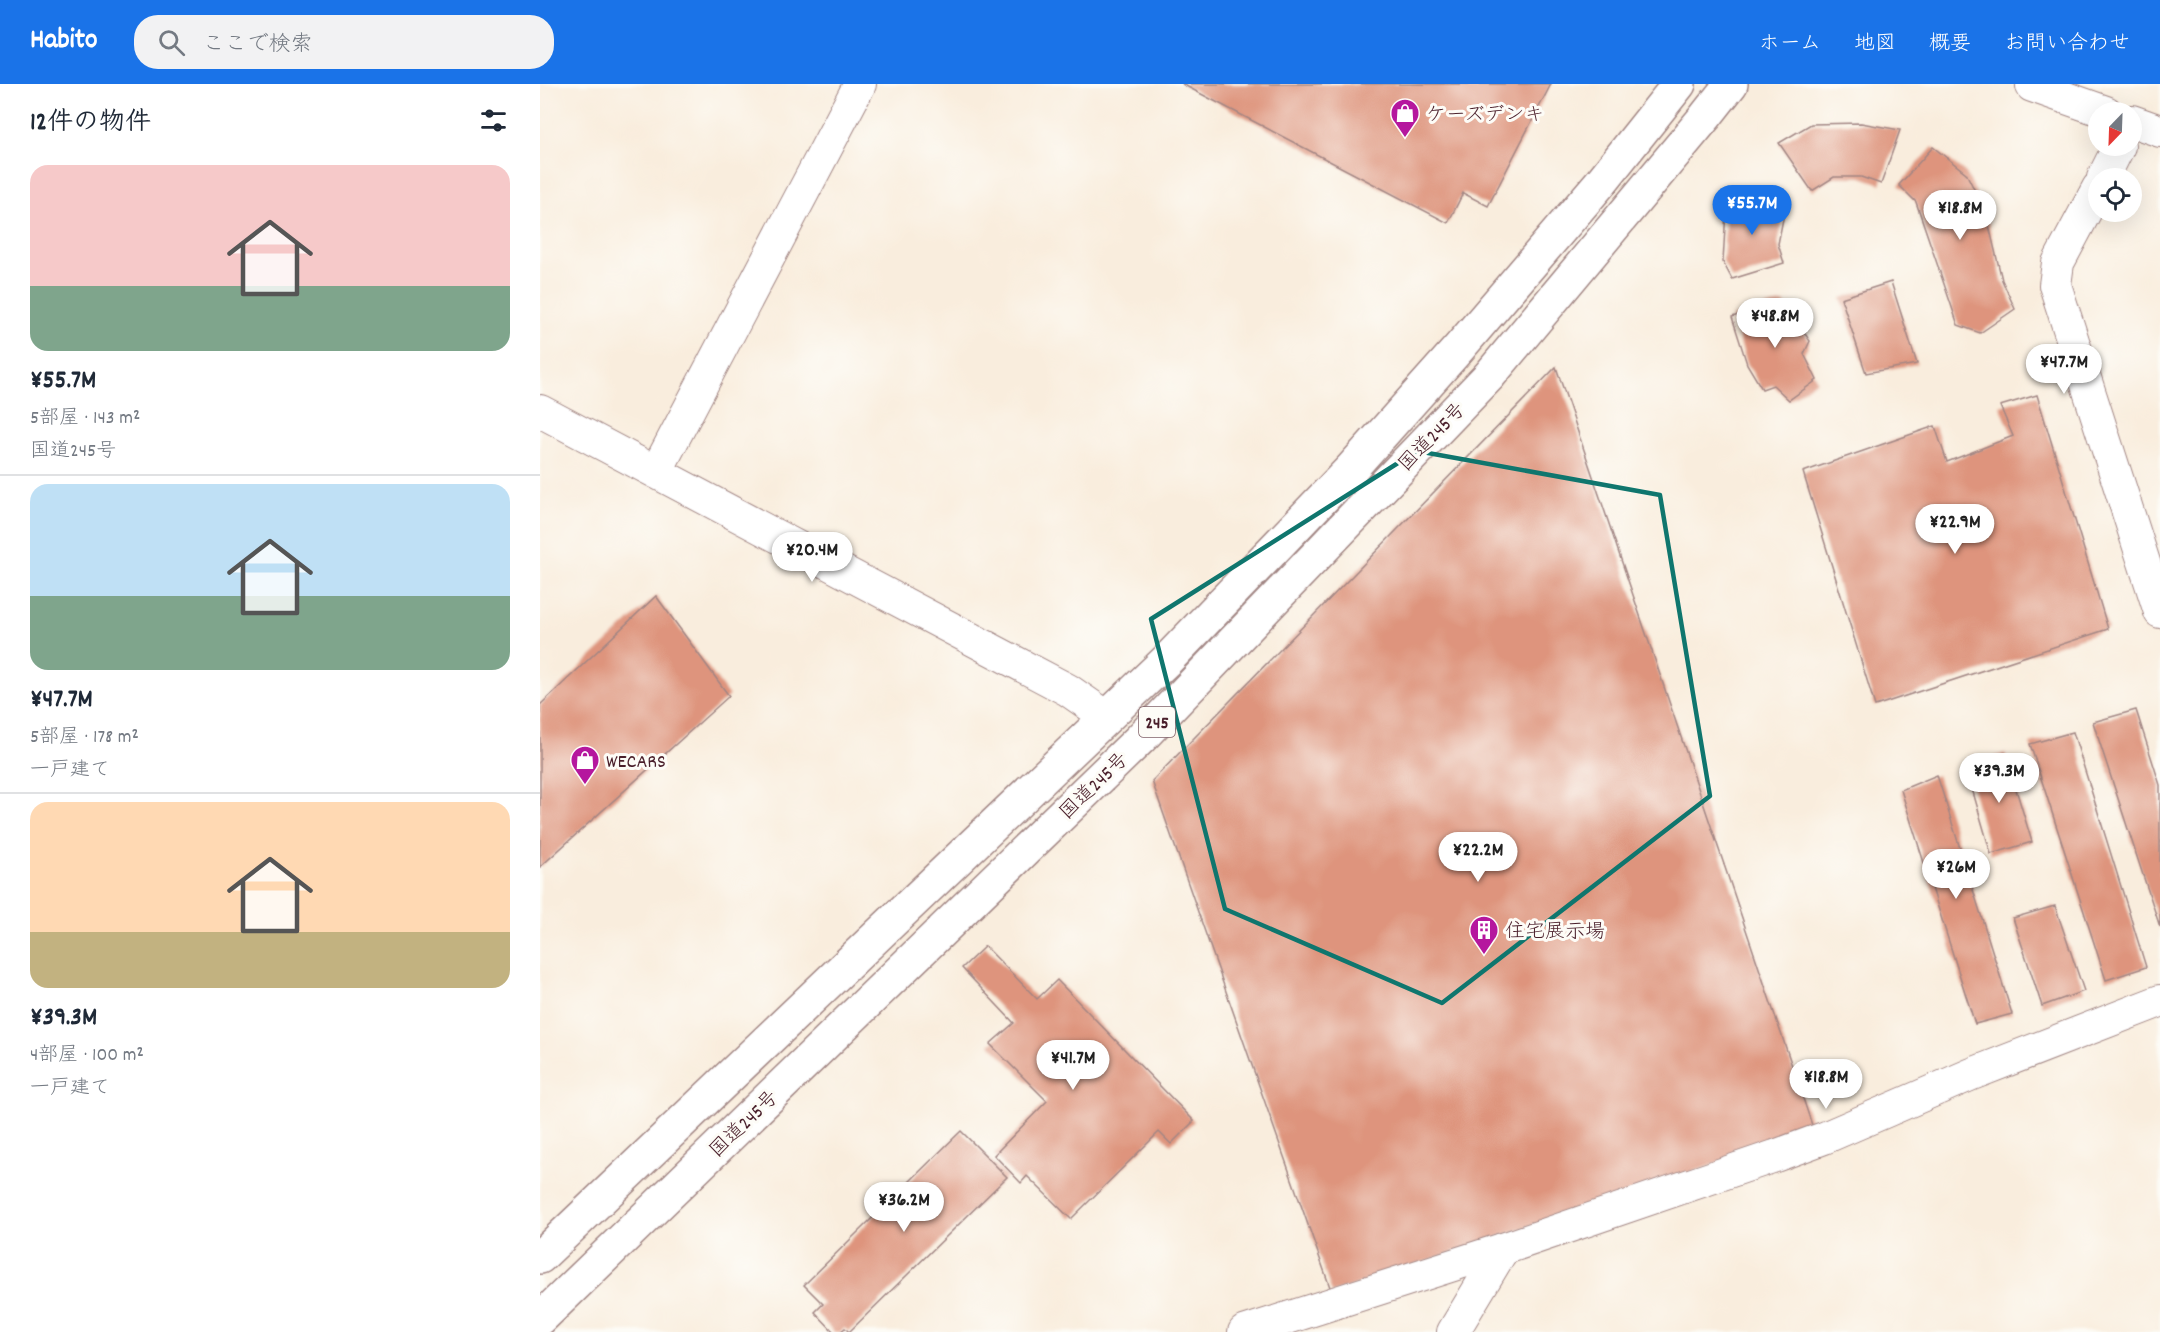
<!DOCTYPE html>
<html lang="ja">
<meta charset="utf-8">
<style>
:root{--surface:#fff;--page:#f2f2f3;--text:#1f2937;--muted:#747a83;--line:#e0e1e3;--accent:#1a73e8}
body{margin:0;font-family:Dekko,"Klee One",sans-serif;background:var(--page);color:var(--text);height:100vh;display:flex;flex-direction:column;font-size:22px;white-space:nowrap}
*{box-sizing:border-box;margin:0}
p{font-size:20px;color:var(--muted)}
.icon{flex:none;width:33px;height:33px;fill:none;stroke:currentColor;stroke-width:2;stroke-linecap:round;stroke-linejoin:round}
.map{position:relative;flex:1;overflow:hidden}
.sheet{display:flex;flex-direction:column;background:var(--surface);width:540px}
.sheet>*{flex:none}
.needle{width:39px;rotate:203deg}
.controls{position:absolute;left:1548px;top:18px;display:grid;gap:12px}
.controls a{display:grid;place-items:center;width:54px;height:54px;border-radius:50%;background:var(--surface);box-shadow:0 6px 24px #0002;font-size:30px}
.price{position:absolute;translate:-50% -51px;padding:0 14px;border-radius:21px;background:#fff;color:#222;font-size:20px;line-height:39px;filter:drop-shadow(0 2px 3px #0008)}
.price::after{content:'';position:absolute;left:50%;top:36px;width:18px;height:14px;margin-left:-9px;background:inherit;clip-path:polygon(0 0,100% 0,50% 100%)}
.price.on{background:var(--accent);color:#fff}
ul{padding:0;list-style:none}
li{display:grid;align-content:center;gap:12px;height:318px;padding:0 30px}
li+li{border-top:2px solid var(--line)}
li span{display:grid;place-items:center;height:186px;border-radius:18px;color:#555}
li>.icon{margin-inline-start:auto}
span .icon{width:108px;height:108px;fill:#fffc;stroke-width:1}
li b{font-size:26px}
h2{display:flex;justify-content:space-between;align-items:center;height:72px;padding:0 30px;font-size:26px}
header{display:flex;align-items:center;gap:36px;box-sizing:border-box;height:84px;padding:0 30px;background:var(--accent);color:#fff}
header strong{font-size:28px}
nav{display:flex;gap:33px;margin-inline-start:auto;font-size:21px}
.search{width:420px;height:54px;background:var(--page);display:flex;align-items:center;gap:15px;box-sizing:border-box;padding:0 21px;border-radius:24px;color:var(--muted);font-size:22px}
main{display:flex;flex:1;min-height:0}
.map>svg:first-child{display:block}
.building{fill:#de947d}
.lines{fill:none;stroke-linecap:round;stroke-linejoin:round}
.minor-casing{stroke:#a28684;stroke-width:34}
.highway-casing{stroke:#a28684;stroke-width:36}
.minor{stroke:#fff;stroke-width:32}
.highway{stroke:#fff;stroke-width:33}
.marked{fill:none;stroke:#0f766e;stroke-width:4.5;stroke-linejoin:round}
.labels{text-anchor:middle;stroke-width:6;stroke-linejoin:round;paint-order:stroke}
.shield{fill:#fdfcf7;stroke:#806168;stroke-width:1.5}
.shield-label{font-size:18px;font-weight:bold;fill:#4a1f2b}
.poi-label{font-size:20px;fill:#4a1f2b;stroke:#fdfcf7;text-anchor:start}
.street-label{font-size:20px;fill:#4a1f2b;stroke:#fdfcf7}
</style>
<header>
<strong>Habito</strong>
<div class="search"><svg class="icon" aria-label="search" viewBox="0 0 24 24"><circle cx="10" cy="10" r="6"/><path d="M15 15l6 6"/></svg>ここで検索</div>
<nav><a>ホーム</a><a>地図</a><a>概要</a><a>お問い合わせ</a></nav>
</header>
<main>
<section class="sheet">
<h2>12件の物件<svg class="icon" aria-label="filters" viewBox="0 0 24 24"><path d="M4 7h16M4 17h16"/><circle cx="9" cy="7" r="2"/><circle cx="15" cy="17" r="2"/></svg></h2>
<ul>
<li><span style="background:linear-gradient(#f6c9c9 65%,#7fa58c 0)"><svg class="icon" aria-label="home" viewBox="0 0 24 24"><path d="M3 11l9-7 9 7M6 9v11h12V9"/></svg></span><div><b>¥55.7M</b><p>5部屋 · 143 m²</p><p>国道245号</p></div></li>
<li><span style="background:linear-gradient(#bfe0f5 60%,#7fa58c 0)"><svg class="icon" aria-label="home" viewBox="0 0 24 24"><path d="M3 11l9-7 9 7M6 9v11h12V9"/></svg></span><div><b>¥47.7M</b><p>5部屋 · 178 m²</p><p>一戸建て</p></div></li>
<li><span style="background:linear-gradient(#ffd9b3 70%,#c2b280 0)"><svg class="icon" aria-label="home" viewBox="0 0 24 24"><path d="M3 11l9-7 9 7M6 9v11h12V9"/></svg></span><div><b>¥39.3M</b><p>4部屋 · 100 m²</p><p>一戸建て</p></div></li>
</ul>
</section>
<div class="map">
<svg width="1620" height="1248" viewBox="0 0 1620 1248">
<rect width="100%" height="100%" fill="#fdfcf7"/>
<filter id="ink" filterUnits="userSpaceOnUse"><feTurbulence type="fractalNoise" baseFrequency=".0167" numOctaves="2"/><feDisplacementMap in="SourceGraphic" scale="12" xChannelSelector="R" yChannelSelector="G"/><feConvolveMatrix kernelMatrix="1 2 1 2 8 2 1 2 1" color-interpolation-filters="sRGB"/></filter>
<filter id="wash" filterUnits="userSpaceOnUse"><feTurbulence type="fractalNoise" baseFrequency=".008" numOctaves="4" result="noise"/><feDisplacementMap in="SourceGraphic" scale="24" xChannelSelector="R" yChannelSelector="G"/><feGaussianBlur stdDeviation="1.35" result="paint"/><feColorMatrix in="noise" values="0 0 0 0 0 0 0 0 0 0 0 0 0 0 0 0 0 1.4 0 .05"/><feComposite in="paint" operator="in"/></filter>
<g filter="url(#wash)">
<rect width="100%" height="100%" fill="#f9eddd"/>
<g id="blocks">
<!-- building -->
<g class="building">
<polygon points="642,0 1011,0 948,122 923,109 908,139"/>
<polygon points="1321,39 1360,46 1341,100 1321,93 1294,93 1272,107 1239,59 1271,40"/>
<polygon points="1393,63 1426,89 1446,129 1462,196 1475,225 1440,249 1418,241 1376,118 1359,101"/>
<polygon points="1194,109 1245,125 1238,160 1244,179 1192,195 1183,178 1186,126"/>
<polygon points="1351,198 1377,280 1326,289 1301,214"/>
<polygon points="1244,219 1270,257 1264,270 1277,296 1249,316 1233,301 1222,305 1207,280 1192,233 1231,221"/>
<polygon points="1016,283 1274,1047 792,1209 612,697"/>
<polygon points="1497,311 1568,545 1335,622 1263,388 1395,342 1407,378 1473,352 1460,322"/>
<polygon points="116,512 189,612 0,783 0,621"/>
<polygon points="1596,626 1620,701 1620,843 1553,638"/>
<polygon points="1533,648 1606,883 1566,896 1490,660"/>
<polygon points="1465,669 1492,758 1451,770 1426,684"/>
<polygon points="1397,691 1472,930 1435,940 1361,706"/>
<polygon points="1515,822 1544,907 1502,922 1473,834"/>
<polygon points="445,862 497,915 517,896 654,1037 631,1060 619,1048 531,1135 487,1092 481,1099 454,1071 507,1017 450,960 474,939 422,884"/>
<polygon points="421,1047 467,1093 309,1248 305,1244 300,1248 294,1248 275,1228 283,1220 264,1201"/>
</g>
</g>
</g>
<g filter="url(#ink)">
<use href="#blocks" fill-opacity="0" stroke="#a28684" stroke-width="1.5"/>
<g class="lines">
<!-- minor casing -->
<g class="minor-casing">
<g id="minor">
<polyline points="1492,2 1566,28"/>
<polyline points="1592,37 1620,47"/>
<polyline points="1563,94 1579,62"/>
<polyline points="1558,104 1518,179 1515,201 1620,528"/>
<polyline points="0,327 528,606 567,633"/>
<polyline points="116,388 320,0"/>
<polyline points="704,1248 963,1165 1235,1072 1284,1054 1432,990 1620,917"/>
<polyline points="913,1248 963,1165"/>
</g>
</g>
<!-- highway casing -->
<g class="highway-casing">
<g id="highway">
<polyline points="0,1173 628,575 810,386 919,264 1061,98 1139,0"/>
<polyline points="0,1235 600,655 949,292 1165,33 1191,0"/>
</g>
</g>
<!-- minor -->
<use href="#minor" class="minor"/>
<!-- highway -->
<use href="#highway" class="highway"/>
</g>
</g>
<!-- marked area -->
<path class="marked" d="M 877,367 L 1120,411 L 1170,712 L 902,919 L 685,825 L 611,535 Z"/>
<!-- icons -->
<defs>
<g id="shop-pin" transform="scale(1.5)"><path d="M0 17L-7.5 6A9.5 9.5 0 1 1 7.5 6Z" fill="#b5179e" stroke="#fdfcf7"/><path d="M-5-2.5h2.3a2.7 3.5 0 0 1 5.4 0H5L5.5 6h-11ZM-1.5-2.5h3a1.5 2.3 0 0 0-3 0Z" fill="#fff"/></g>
<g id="building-pin" transform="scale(1.5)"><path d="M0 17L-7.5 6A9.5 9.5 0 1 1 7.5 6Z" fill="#b5179e" stroke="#fdfcf7"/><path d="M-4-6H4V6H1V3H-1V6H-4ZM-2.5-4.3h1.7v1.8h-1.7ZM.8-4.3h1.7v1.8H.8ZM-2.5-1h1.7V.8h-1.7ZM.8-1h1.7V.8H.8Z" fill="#fff"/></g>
</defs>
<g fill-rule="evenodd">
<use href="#shop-pin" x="865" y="29"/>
<use href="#shop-pin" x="45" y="676"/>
<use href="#building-pin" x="944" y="846"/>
</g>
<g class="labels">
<!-- shield labels -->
<rect class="shield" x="599" y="623" width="36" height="30" rx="4.5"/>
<g class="shield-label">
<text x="617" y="644">245</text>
</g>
<!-- poi labels -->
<g class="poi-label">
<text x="886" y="36">ケーズデンキ</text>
<text x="66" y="683">WECARS</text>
<text x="965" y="853">住宅展示場</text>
</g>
<!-- street labels -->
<g class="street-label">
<text transform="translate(891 352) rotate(-46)" y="7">国道245号</text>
<text transform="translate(553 701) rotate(-44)" y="7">国道245号</text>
<text transform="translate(203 1039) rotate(-44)" y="7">国道245号</text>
</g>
</g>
</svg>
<div class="controls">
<a><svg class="needle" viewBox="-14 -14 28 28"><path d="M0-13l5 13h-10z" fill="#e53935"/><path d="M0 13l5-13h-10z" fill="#747a83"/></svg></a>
<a><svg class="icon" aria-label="locate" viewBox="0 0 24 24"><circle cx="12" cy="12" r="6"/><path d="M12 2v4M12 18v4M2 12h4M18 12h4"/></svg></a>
</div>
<b class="price on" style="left:1212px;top:152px">¥55.7M</b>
<b class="price" style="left:1420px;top:157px">¥18.8M</b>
<b class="price" style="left:1235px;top:265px">¥48.8M</b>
<b class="price" style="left:1524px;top:311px">¥47.7M</b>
<b class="price" style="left:1415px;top:471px">¥22.9M</b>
<b class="price" style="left:272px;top:499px">¥20.4M</b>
<b class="price" style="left:1459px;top:720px">¥39.3M</b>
<b class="price" style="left:938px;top:799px">¥22.2M</b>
<b class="price" style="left:1416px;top:816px">¥26M</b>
<b class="price" style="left:533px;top:1007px">¥41.7M</b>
<b class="price" style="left:1286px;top:1026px">¥18.8M</b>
<b class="price" style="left:364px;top:1149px">¥36.2M</b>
</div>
</main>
